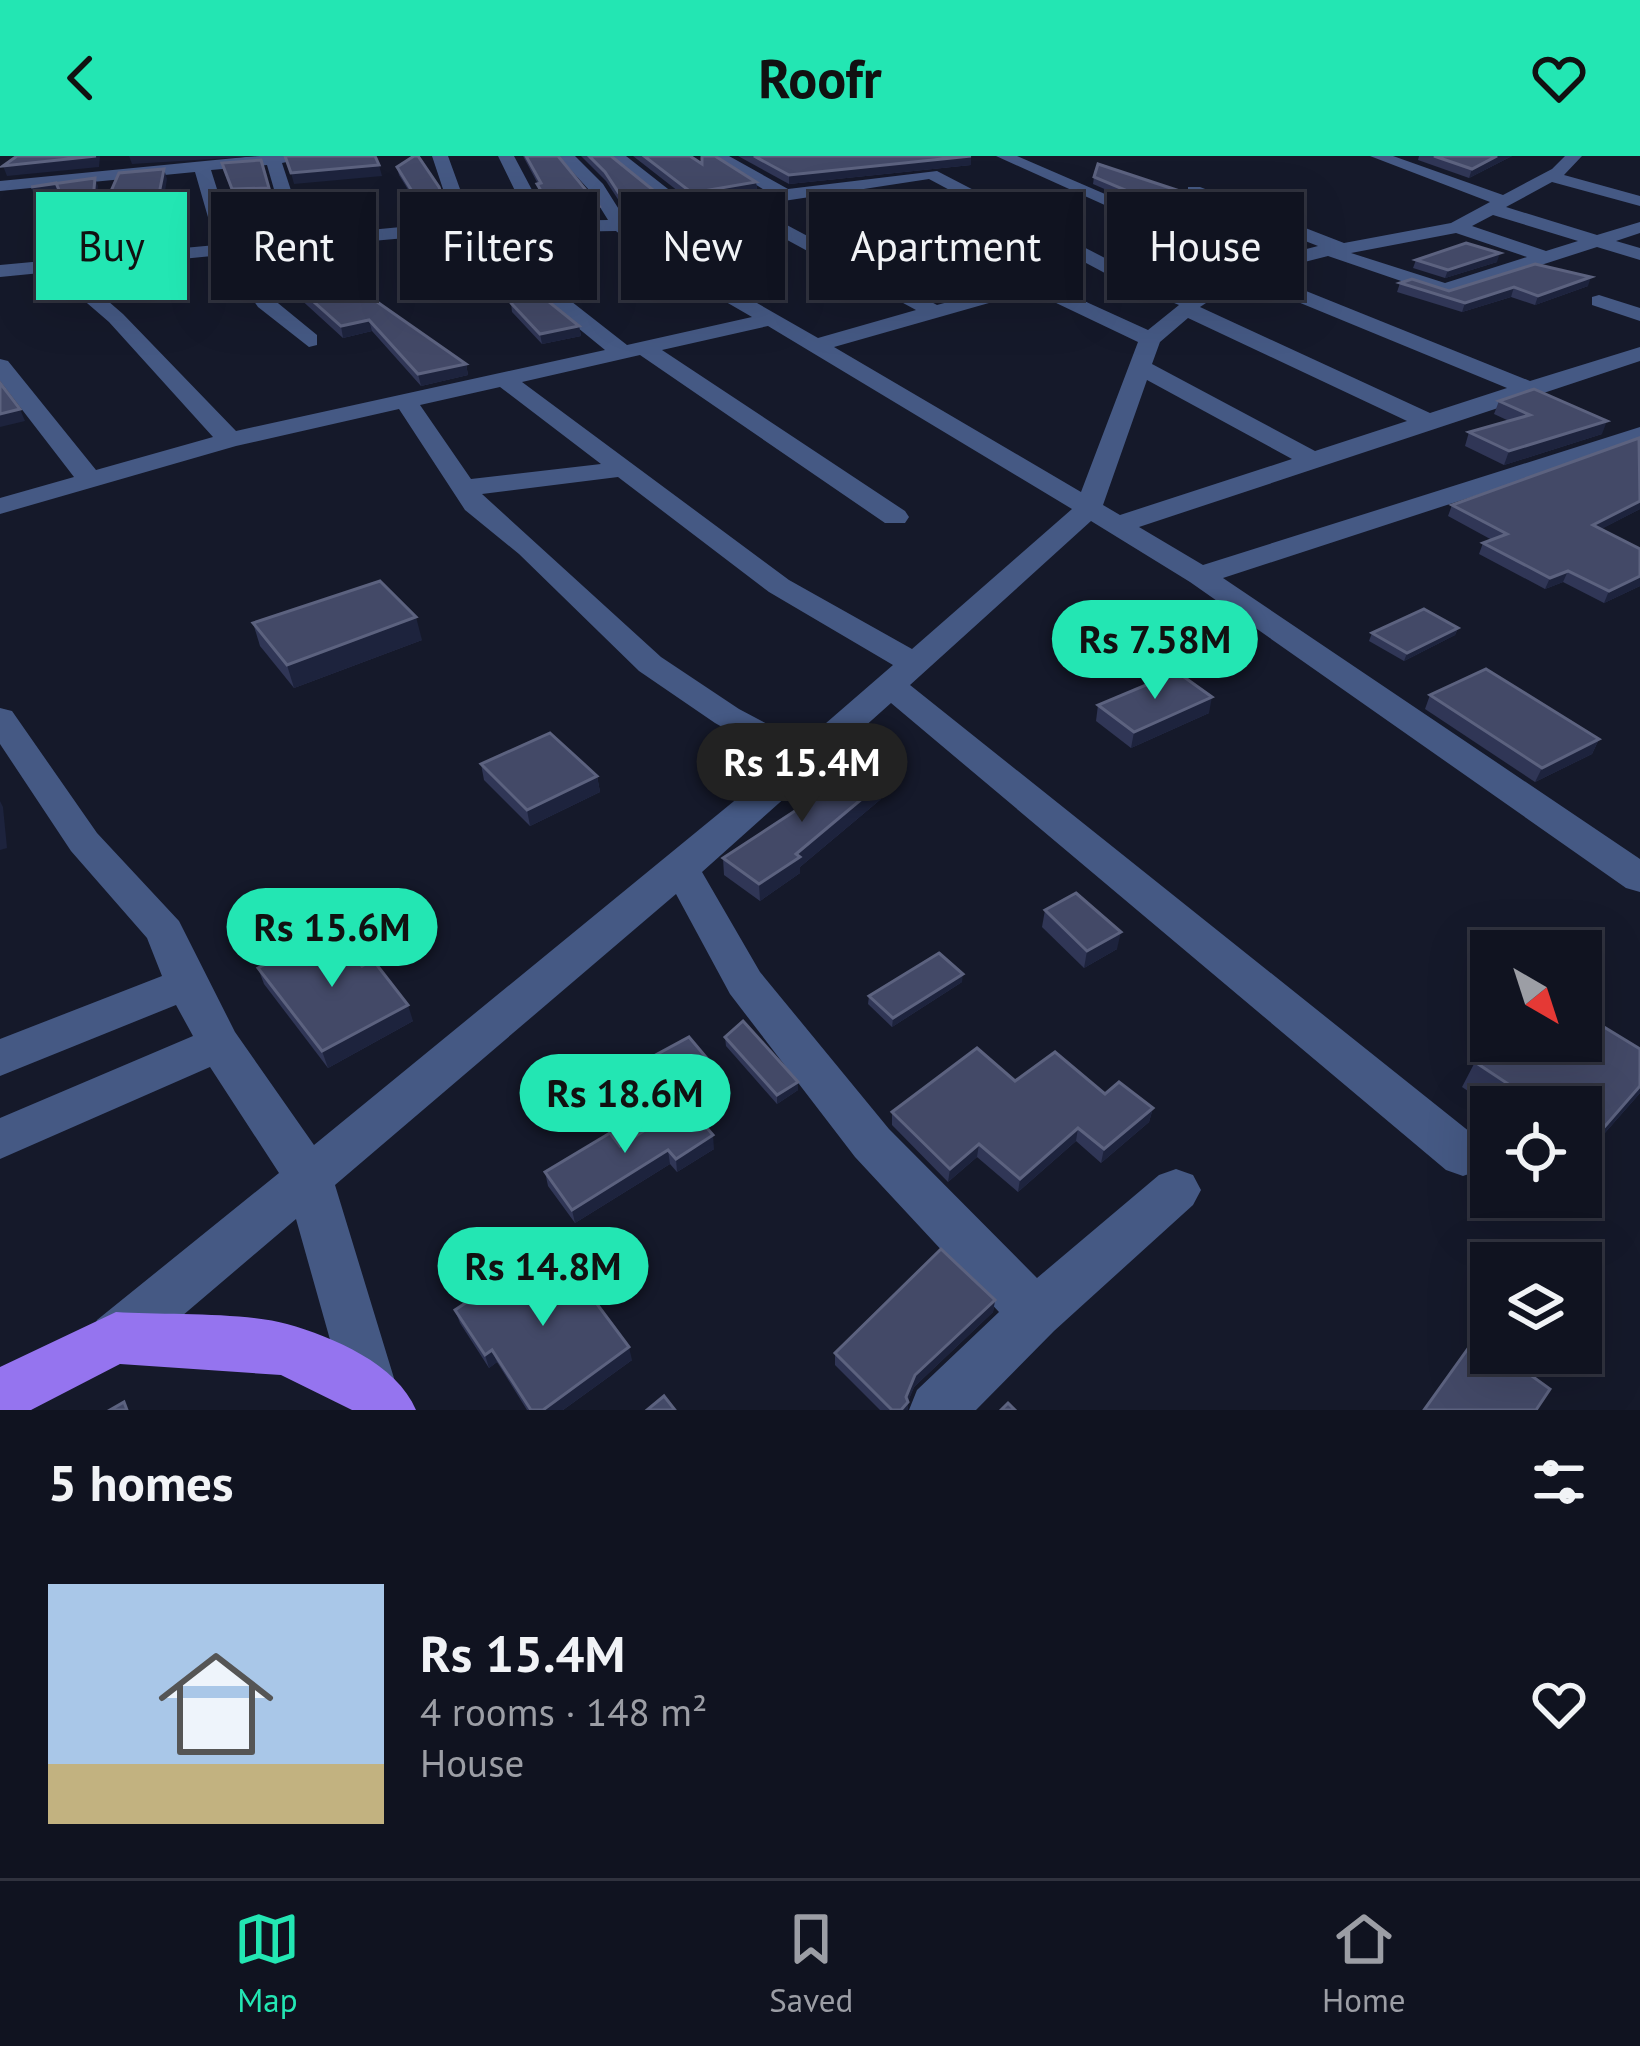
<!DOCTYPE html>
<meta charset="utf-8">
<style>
:root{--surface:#101320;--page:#1e202d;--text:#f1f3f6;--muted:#9c9ea5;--line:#30323e;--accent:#23e6b3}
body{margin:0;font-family:"PT Sans",sans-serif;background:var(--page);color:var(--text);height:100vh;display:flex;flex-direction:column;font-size:45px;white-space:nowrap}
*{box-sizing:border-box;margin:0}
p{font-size:39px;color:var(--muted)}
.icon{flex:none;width:66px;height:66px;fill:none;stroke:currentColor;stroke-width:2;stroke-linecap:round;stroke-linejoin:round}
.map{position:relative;height:1254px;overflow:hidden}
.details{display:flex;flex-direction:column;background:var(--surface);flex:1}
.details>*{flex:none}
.guide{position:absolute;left:36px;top:36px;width:1569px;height:108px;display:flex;gap:24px}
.needle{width:78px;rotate:141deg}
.tools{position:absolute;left:1470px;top:774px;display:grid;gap:24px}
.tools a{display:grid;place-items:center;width:132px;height:132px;border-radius:0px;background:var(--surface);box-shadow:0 12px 48px #0002,0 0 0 3px var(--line);font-size:60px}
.price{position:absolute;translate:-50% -102px;padding:0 27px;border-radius:42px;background:var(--accent);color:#111;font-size:39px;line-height:78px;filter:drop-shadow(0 3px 6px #0008)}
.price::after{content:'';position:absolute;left:50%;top:72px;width:36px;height:27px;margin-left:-18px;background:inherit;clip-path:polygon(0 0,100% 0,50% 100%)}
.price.on{background:#222;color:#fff}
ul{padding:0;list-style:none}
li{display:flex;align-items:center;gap:36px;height:300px;padding:0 48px}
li+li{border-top:3px solid var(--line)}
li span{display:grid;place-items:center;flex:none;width:336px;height:240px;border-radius:0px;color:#555}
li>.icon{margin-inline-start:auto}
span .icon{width:144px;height:144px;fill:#fffc;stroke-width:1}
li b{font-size:51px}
h2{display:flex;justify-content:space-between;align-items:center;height:144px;padding:0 48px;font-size:51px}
.pill{padding:0 42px;border-radius:0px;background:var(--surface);box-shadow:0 12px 48px #0002,0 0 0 3px var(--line);font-size:42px;line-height:108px}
.pill.on{background:var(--accent);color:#111}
header{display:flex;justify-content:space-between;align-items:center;height:156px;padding:0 48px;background:var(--accent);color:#111;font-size:54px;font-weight:700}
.menu{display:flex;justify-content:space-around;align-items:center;height:168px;border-top:3px solid var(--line);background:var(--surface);font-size:33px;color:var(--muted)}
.menu a{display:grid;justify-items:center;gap:6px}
.menu .on{color:var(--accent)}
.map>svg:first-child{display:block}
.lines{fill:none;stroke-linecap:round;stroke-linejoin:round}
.minor{fill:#455984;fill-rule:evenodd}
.major{fill:#9574ef;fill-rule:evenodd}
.wall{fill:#303656}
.shaded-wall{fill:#1d233d}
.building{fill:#434967;stroke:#5c627f;stroke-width:3}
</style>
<header><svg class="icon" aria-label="back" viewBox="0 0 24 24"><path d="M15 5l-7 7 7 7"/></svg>Roofr<svg class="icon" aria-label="heart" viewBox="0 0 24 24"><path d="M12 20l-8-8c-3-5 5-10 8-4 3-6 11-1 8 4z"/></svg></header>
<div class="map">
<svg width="1640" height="1254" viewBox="0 0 1640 1254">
<rect width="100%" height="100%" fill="#15192a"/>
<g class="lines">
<!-- minor -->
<g class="minor">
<path d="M 256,0 L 313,0 L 282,7 L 306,80 L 454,66 L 432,0 L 448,0 L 472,66 L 519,65 L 522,49 L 498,0 L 514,0 L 540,49 L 537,65 L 608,64 L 590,35 L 558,0 L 575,0 L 603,28 L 625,63 L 674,54 L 608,0 L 626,0 L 691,51 L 769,37 L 710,0 L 729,0 L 788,33 L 937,15 L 1130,115 L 1191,139 L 1220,118 L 1240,110 L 996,0 L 1017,0 L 1260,105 L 1318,90 L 1188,39 L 1188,31 L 1200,31 L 1344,87 L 1451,67 L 1490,46 L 1370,0 L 1393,0 L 1503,39 L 1552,13 L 1565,0 L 1582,0 L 1564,19 L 1640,40 L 1640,50 L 1552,26 L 1506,51 L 1597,79 L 1640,66 L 1640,77 L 1616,85 L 1640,92 L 1640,104 L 1597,91 L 1445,140 L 1328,100 L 1261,117 L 1530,225 L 1640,191 L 1640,205 L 1139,371 L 1203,409 L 1640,271 L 1640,286 L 1223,422 L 1640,703 L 1640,736 L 1626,732 L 1190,426 L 1091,365 L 910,529 L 1480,984 L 1487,999 L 1480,1014 L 1463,1020 L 1446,1014 L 891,547 L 702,716 L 760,816 L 889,973 L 1037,1122 L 1159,1019 L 1176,1013 L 1193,1019 L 1201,1034 L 1193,1049 L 1054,1175 L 976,1254 L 909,1254 L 917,1234 L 999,1156 L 855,1001 L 730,838 L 676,738 L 335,1029 L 397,1232 L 389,1251 L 349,1251 L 296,1063 L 135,1200 L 116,1208 L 97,1200 L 89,1182 L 97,1164 L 279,1017 L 210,911 L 0,1003 L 0,962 L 193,880 L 176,849 L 0,920 L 0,883 L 162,820 L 147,782 L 71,695 L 0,588 L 0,552 L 12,555 L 97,677 L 179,765 L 235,876 L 314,989 L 783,605 L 715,567 L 639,515 L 519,398 L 465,354 L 399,253 L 236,290 L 0,358 L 0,342 L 74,321 L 0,225 L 0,203 L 8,205 L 96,314 L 213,281 L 109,166 L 51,116 L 0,121 L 0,109 L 216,89 L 195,16 L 0,35 L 0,25 ZM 267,9 L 288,82 L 234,87 L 211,14 ZM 929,23 L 1116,123 L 1179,149 L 1148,174 L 844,36 ZM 823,39 L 1014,128 L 937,149 L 751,50 ZM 732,54 L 916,154 L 818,182 L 659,91 L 635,72 ZM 1493,59 L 1578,85 L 1546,95 L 1472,70 ZM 616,75 L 645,99 L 752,161 L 627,189 L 484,77 ZM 462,77 L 605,194 L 236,275 L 123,158 L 72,114 L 222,99 L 258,151 L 309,191 L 317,189 L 317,179 L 273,143 L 240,98 L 295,92 L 359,144 L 366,142 L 366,134 L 316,90 ZM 1456,77 L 1527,101 L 1445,127 L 1351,97 ZM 1242,123 L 1507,232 L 1430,257 L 1200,151 ZM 1031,135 L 1138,186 L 1081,336 L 834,191 ZM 1188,162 L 1407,265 L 1315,295 L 1152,208 L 1160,186 ZM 768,170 L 1072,353 L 912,493 L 789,424 L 522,226 L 640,199 L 885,367 L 905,367 L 909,361 L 905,355 L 662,194 ZM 1147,224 L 1292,303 L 1120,359 L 1103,349 ZM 500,231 L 601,308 L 471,323 L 420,249 ZM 618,321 L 769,436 L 893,509 L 803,587 L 739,553 L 661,501 L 482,338 Z"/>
<polygon points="1599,139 1640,152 1640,165 1592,149 1592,141"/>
</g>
<!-- major -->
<path class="major" d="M 116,1156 C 162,1159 246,1156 287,1168 C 333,1181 397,1208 416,1254 L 352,1254 L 281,1219 L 120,1208 L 31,1254 L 0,1254 L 0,1211 Z"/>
</g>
<!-- wall -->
<g class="wall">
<polygon points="523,0 558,0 599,50 600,60 542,60 542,43 539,37 538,28"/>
<polygon points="581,0 611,0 663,42 664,51 627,57 606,25"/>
<polygon points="633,0 690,0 702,8 756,26 757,35 692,46"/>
<polygon points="738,0 971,0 971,9 789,28"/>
<polygon points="1419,0 1512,0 1469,22 1418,4"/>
<polygon points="261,4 272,42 234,43 222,7"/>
<polygon points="397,11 447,54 448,62 427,64 399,19"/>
<polygon points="1094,21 1222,49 1221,57 1175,64 1093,28"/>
<polygon points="512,35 515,61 503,61 500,36"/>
<polygon points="709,52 741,53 741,64 720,68 709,63"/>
<polygon points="438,78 509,140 503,146 450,101 439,84"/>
<polygon points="1416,104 1497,106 1445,122 1413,112"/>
<polygon points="86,108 179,123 182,133 129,145 117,146 89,117"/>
<polygon points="1535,108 1588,130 1535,149 1511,141 1462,156 1397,136 1400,127 1449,135"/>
<polygon points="507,112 579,170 581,180 542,188 512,156"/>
<polygon points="295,129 354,137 466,208 468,219 421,230 372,175 343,182 297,140"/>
<polygon points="1499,245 1602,278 1504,309 1465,290 1469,276 1509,265 1494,258"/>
<polygon points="1640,282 1640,353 1601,373 1640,393 1640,430 1604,447 1563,426 1545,433 1479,398 1483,387 1492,384 1448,360 1452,349"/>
<polygon points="253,467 422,484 294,532 260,490"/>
<polygon points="1458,472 1455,479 1404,505 1369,485 1372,477"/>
<polygon points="1430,539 1599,583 1592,598 1535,626 1425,553"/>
<polygon points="1098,549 1209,557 1131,592 1096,565"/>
<polygon points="481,608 597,620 600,636 530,670 484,624"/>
<polygon points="881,643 800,711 800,717 760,745 724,719 723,702 798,652 798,646"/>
<polygon points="1045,754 1117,793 1084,812 1042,771"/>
<polygon points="362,810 413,865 328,912 264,828 258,812"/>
<polygon points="962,826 892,871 868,848 869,840"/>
<polygon points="725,881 798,926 798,934 777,948 726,890"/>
<polygon points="1640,893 1640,937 1581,1004 1581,951 1492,951 1462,931 1475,906"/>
<polygon points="652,901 716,913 716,921 679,942 653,909"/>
<polygon points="1015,925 1105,938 1153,952 1149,966 1101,1007 1076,985 1018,1036 977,1001 948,1026 892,969 892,956"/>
<polygon points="620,990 714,993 677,1016 670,1008 575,1067 548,1030 545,1016"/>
<polygon points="995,1144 993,1156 914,1231 908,1245 908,1254 880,1254 835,1209 835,1197"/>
<polygon points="455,1154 632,1204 563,1254 527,1254 497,1206 489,1212 460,1167"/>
</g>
<!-- shaded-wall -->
<g class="shaded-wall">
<polygon points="100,0 99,11 7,20 3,10"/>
<polygon points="129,0 260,0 132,8"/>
<polygon points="971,0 971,9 789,28 789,19"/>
<polygon points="1497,0 1512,0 1469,22 1472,13"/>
<polygon points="379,9 382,20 294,28 291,17"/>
<polygon points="164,13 167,23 162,54 107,62 104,51"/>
<polygon points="95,22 98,30 95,64 72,67 69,58"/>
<polygon points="756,26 757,35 692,46 692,37"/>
<polygon points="56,27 59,36 34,39 31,31"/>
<polygon points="663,42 664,51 627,57 626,48"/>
<polygon points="1222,49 1221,57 1175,64 1177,56"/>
<polygon points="741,53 741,64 720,68 720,57"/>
<polygon points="447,54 448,62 427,64 425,56"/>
<polygon points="560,69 562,80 509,91 507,79"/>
<polygon points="1500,97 1497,106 1445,122 1448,114"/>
<polygon points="1591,121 1588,130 1535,149 1538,140"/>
<polygon points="179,123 182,133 129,145 117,146 114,136"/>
<polygon points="1514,131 1511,141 1462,156 1465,147"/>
<polygon points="369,164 372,175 343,182 341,170"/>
<polygon points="579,170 581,180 542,188 540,178"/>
<polygon points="466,208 468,219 421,230 418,218"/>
<polygon points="20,253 25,265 0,271 0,258"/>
<polygon points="1607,265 1602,278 1504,309 1509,295"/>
<polygon points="1640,345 1640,353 1588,380 1593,369"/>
<polygon points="1568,415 1563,426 1545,433 1550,422"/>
<polygon points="1640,420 1640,430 1604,447 1609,435"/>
<polygon points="416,461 422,484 294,532 287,509"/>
<polygon points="1458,472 1455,479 1404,505 1407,497"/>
<polygon points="1212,541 1209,557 1131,592 1134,576"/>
<polygon points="1599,583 1592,598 1535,626 1542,612"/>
<polygon points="597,620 600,636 530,670 527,654"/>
<polygon points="882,626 881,643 800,711 800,717 760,745 759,728"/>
<polygon points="0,645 3,651 7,692 0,694"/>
<polygon points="1121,776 1117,793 1084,812 1087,795"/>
<polygon points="963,818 962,826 892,871 893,862"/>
<polygon points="408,849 413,865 328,912 322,895"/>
<polygon points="716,913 716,921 679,942 678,933"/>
<polygon points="798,926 798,934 777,948 777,939"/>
<polygon points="1640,930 1640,937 1581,1004 1593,984"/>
<polygon points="1153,952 1149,966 1101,1007 1104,993"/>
<polygon points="1078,972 1076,985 1018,1036 1020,1023"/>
<polygon points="713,979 714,993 677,1016 676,1003"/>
<polygon points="979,988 977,1001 948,1026 950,1013"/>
<polygon points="668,994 670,1008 575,1067 572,1054"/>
<polygon points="995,1144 993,1156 914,1231 907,1248 908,1246 908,1254 901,1254 915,1219"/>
<polygon points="629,1191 632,1204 563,1254 543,1254"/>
<polygon points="492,1194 497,1206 489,1212 485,1199"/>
</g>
<!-- building -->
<g class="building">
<polygon points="17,0 96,0 3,10"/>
<polygon points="285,0 375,0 379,9 291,17"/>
<polygon points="414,0 418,0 439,31 447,54 425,56 397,11"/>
<polygon points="526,0 558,0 599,50 541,51 543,38 537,28 541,27"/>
<polygon points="589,0 611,0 663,42 626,48 605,16"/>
<polygon points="644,0 690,0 702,8 702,0 715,0 756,26 692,37"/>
<polygon points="754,0 971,0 789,19"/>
<polygon points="1434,0 1497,0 1472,13"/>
<polygon points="261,4 269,32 232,33 222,7"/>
<polygon points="1098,8 1222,49 1177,56 1094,21"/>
<polygon points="164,13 158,43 104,51 119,17"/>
<polygon points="95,22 92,55 69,58 56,27 31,31"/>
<polygon points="512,35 514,55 502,55 500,36"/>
<polygon points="731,48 741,53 720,57 709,52"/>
<polygon points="560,69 507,79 503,70"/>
<polygon points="460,76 479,92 508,134 502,140 449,95 438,78"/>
<polygon points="1466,87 1500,97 1448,114 1416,104"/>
<polygon points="148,101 179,123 126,135 114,136 86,108"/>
<polygon points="1535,108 1591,121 1538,140 1514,131 1465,147 1400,127 1412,123 1449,135"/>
<polygon points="507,112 579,170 540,178 511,147"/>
<polygon points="334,121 354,137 363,136 466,208 418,218 369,164 341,170 295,129"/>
<polygon points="0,227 20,253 0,258"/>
<polygon points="1534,233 1607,265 1509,295 1469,276 1530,259 1499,245"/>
<polygon points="1639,282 1640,345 1593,369 1640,393 1640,420 1609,435 1568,415 1550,422 1483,387 1507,378 1452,349"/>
<polygon points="380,425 416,461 287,509 253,467"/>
<polygon points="1424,453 1458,472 1407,497 1372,477"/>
<polygon points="1486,513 1599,583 1542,612 1430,539"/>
<polygon points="1177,516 1212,541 1134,576 1098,549"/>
<polygon points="550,577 597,620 527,654 481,608"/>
<polygon points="845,608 882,626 796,698 800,701 759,728 723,702 804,649 798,646"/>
<polygon points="1076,737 1121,776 1087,795 1045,754"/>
<polygon points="332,774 362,810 373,804 408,849 322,895 258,812"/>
<polygon points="939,797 963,818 893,862 869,840"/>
<polygon points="1581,857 1640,893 1640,930 1593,984 1581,976 1581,951 1543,951 1475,906 1497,885 1581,885"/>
<polygon points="743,865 798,926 777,939 725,881"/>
<polygon points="689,881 716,913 678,933 652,901"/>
<polygon points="977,892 1015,925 1055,896 1105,938 1119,926 1153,952 1104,993 1078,972 1020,1023 979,988 950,1013 892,956"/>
<polygon points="686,948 713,979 676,1003 668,994 572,1054 545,1016 610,977 620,990"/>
<polygon points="553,1089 629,1191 543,1254 531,1254 492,1194 485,1199 455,1154"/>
<polygon points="941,1093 995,1144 915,1219 906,1241 908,1246 901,1254 892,1254 835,1197"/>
<polygon points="1477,1180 1491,1190 1491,1197 1500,1197 1550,1233 1536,1254 1424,1254"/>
<polygon points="664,1240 675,1254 647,1254"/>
<polygon points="124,1246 127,1254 110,1254"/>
<polygon points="1008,1247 1015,1254 1001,1254"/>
</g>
</svg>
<div class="tools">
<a><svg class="needle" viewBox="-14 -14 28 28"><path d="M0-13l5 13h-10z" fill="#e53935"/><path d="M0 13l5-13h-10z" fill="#9c9ea5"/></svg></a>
<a><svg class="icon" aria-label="locate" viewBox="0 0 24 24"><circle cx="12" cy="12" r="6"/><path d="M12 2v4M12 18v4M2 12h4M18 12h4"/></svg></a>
<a><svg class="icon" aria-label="layers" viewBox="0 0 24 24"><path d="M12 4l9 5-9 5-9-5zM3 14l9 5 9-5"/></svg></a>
</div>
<b class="price" style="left:1155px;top:546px">Rs 7.58M</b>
<b class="price on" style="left:802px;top:669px">Rs 15.4M</b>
<b class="price" style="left:332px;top:834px">Rs 15.6M</b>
<b class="price" style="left:625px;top:1000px">Rs 18.6M</b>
<b class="price" style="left:543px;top:1173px">Rs 14.8M</b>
<div class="guide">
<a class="pill on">Buy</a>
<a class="pill">Rent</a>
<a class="pill">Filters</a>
<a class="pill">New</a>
<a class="pill">Apartment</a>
<a class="pill">House</a>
</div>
</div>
<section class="details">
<h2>5 homes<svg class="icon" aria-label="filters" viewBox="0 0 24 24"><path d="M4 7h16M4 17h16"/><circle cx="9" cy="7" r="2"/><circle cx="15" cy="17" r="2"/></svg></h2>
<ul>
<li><span style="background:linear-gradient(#a9c7e8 75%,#c2b280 0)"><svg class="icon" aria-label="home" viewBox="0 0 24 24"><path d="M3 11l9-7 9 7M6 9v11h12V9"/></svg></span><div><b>Rs 15.4M</b><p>4 rooms · 148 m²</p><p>House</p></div><svg class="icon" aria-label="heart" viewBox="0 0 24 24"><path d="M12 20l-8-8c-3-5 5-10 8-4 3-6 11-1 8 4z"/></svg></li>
</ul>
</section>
<nav class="menu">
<a class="on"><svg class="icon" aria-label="map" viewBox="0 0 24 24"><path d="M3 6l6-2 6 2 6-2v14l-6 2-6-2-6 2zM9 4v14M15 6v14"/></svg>Map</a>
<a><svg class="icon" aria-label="saved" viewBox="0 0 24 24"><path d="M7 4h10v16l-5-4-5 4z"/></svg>Saved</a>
<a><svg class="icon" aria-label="home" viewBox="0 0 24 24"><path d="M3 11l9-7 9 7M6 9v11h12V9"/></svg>Home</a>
</nav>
